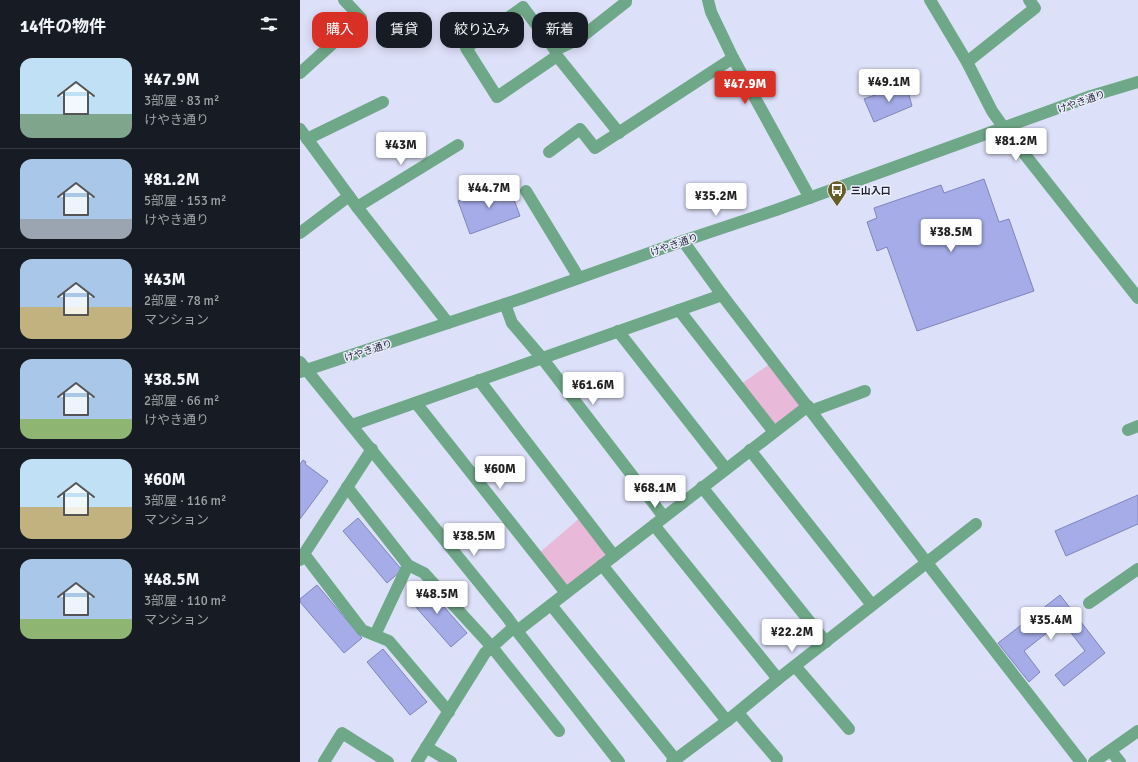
<!DOCTYPE html>
<html lang="ja">
<meta charset="utf-8">
<style>
:root{--surface:#171b24;--page:#242831;--text:#f1f3f6;--muted:#9ea1a6;--line:#363941;--accent:#d93025}
body{margin:0;font-family:Signika,"Noto Sans JP",sans-serif;background:var(--page);color:var(--text);height:100vh;display:flex;flex-direction:column;font-size:15px;white-space:nowrap}
*{box-sizing:border-box;margin:0}
p{font-size:13px;color:var(--muted)}
.icon{flex:none;width:22px;height:22px;fill:none;stroke:currentColor;stroke-width:2;stroke-linecap:round;stroke-linejoin:round}
.map{position:relative;flex:1;overflow:hidden}
.details{display:flex;flex-direction:column;background:var(--surface);width:300px}
.details>*{flex:none}
.hud{position:absolute;left:12px;top:12px;width:380px;height:36px;display:flex;gap:8px}
.price{position:absolute;translate:-50% -34px;padding:0 9px;border-radius:4px;background:#fff;color:#222;font-size:13px;line-height:26px;filter:drop-shadow(0 1px 2px #0008)}
.price::after{content:'';position:absolute;left:50%;top:24px;width:12px;height:9px;margin-left:-6px;background:inherit;clip-path:polygon(0 0,100% 0,50% 100%)}
.price.selected{background:var(--accent);color:#fff}
ul{padding:0;list-style:none}
li{display:flex;align-items:center;gap:12px;height:100px;padding:0 20px}
li+li{border-top:1px solid var(--line)}
li span{display:grid;place-items:center;flex:none;width:112px;height:80px;border-radius:12px;color:#555}
li>.icon{margin-inline-start:auto}
span .icon{width:48px;height:48px;fill:#fffc;stroke-width:1}
li b{font-size:17px}
h2{display:flex;justify-content:space-between;align-items:center;height:48px;padding:0 20px;font-size:17px}
.pill{padding:0 14px;border-radius:12px;background:var(--surface);box-shadow:0 2px 10px #0003;font-size:14px;line-height:36px}
.pill.selected{background:var(--accent);color:#fff}
main{display:flex;flex:1;min-height:0}
.map>svg:first-child{display:block}
.green{fill:#e9b9d9}
.building{fill:#a5ace7;stroke:#7e84bc}
.lines{fill:none;stroke-linecap:round;stroke-linejoin:round}
.minor{stroke:#6fa888;stroke-width:12}
.labels{text-anchor:middle;stroke-width:3;stroke-linejoin:round;paint-order:stroke}
.street-label{font-size:10px;fill:#1f2137;stroke:#eceefb}
.poi-label{font-size:10px;font-weight:bold;fill:#1f2137;stroke:#eceefb;text-anchor:start}
</style>
<main>
<section class="details">
<h2>14件の物件<svg class="icon" aria-label="filters" viewBox="0 0 24 24"><path d="M4 7h16M4 17h16"/><circle cx="9" cy="7" r="2"/><circle cx="15" cy="17" r="2"/></svg></h2>
<ul>
<li><span style="background:linear-gradient(#bfe0f5 70%,#7fa58c 0)"><svg class="icon" aria-label="home" viewBox="0 0 24 24"><path d="M3 11l9-7 9 7M6 9v11h12V9"/></svg></span><div><b>¥47.9M</b><p>3部屋 · 83 m²</p><p>けやき通り</p></div></li>
<li><span style="background:linear-gradient(#a9c7e8 75%,#9aa5b1 0)"><svg class="icon" aria-label="home" viewBox="0 0 24 24"><path d="M3 11l9-7 9 7M6 9v11h12V9"/></svg></span><div><b>¥81.2M</b><p>5部屋 · 153 m²</p><p>けやき通り</p></div></li>
<li><span style="background:linear-gradient(#a9c7e8 60%,#c2b280 0)"><svg class="icon" aria-label="home" viewBox="0 0 24 24"><path d="M3 11l9-7 9 7M6 9v11h12V9"/></svg></span><div><b>¥43M</b><p>2部屋 · 78 m²</p><p>マンション</p></div></li>
<li><span style="background:linear-gradient(#a9c7e8 75%,#8fb573 0)"><svg class="icon" aria-label="home" viewBox="0 0 24 24"><path d="M3 11l9-7 9 7M6 9v11h12V9"/></svg></span><div><b>¥38.5M</b><p>2部屋 · 66 m²</p><p>けやき通り</p></div></li>
<li><span style="background:linear-gradient(#bfe0f5 60%,#c2b280 0)"><svg class="icon" aria-label="home" viewBox="0 0 24 24"><path d="M3 11l9-7 9 7M6 9v11h12V9"/></svg></span><div><b>¥60M</b><p>3部屋 · 116 m²</p><p>マンション</p></div></li>
<li><span style="background:linear-gradient(#a9c7e8 75%,#8fb573 0)"><svg class="icon" aria-label="home" viewBox="0 0 24 24"><path d="M3 11l9-7 9 7M6 9v11h12V9"/></svg></span><div><b>¥48.5M</b><p>3部屋 · 110 m²</p><p>マンション</p></div></li>
</ul>
</section>
<div class="map">
<svg width="838" height="762" viewBox="0 0 838 762">
<rect width="100%" height="100%" fill="#dde0f9"/>
<!-- green -->
<g class="green">
<polygon points="471,363 499,401 499,408 478,424 472,424 441,384"/>
<polygon points="281,517 307,551 306,559 270,587 262,586 238,554"/>
</g>
<!-- building -->
<g class="building">
<polygon points="606,84 612,106 574,122 564,99"/>
<polygon points="684,179 699,222 709,219 734,291 617,331 587,247 577,251 567,222 577,218 574,208 641,185 644,193"/>
<polygon points="209,186 220,216 170,234 158,201"/>
<polygon points="3,460 6,462 5,464 28,481 0,519 0,464"/>
<polygon points="838,495 838,524 766,556 755,531"/>
<polygon points="58,518 102,570 87,583 43,531"/>
<polygon points="123,583 167,633 151,647 107,597"/>
<polygon points="17,585 62,638 44,653 0,602 0,599"/>
<polygon points="760,595 805,653 764,686 755,675 785,651 762,621 724,651 740,672 729,682 698,643"/>
<polygon points="83,649 127,702 110,715 67,662"/>
</g>
<g class="lines">
<!-- minor -->
<g class="minor">
<polyline points="408,0 411,12 433,58 510,198"/>
<polyline points="630,0 667,62 692,111 704,128 838,298"/>
<polyline points="255,50 279,39 326,2 326,0"/>
<polyline points="257,56 197,97 166,48 223,7 255,50 257,56 319,133"/>
<polyline points="667,62 735,8 729,0"/>
<polyline points="0,73 61,18 44,0"/>
<polyline points="0,129 57,207 148,323"/>
<polyline points="7,139 83,102"/>
<polyline points="249,152 280,129 295,148 433,58"/>
<polyline points="226,191 279,278"/>
<polyline points="57,207 158,145"/>
<polyline points="0,233 49,196"/>
<polyline points="383,241 422,295 627,563 781,762"/>
<polyline points="205,304 212,323 242,358 364,517"/>
<polyline points="379,310 474,432"/>
<polyline points="318,331 426,469"/>
<polyline points="0,362 207,617 217,631 319,762"/>
<polyline points="0,372 223,298 383,241 476,210 791,96 838,82"/>
<polyline points="179,380 314,556"/>
<polyline points="116,403 266,593"/>
<polyline points="511,411 565,391"/>
<polyline points="52,425 422,295"/>
<polyline points="828,430 838,426"/>
<polyline points="450,450 572,605"/>
<polyline points="47,487 108,565 124,573 192,647 259,731"/>
<polyline points="402,487 526,642"/>
<polyline points="354,525 478,679"/>
<polyline points="4,554 62,630 89,641 149,712"/>
<polyline points="0,560 72,449"/>
<polyline points="302,565 427,721"/>
<polyline points="789,603 838,569"/>
<polyline points="251,605 375,759"/>
<polyline points="217,631 508,406"/>
<polyline points="75,635 108,565"/>
<polyline points="495,666 549,729"/>
<polyline points="438,713 477,759"/>
<polyline points="126,747 151,762"/>
<polyline points="811,751 820,762"/>
<polyline points="24,762 42,733 88,762"/>
<polyline points="117,762 185,653 214,627"/>
<polyline points="372,762 427,721 478,679 676,524"/>
<polyline points="794,762 838,731"/>
</g>
</g>
<!-- icons -->
<defs>
<g id="bus-pin" transform="scale(1)"><path d="M0 17L-7.5 6A9.5 9.5 0 1 1 7.5 6Z" fill="#675d29" stroke="#eceefb"/><path d="M-5-6H5V4H4V6H2V4H-2V6H-4V4H-5ZM-3.5-4V0h7V-4ZM-3.5 1.2v1.5H-2V1.2ZM2 1.2v1.5H3.5V1.2Z" fill="#fff"/></g>
</defs>
<g fill-rule="evenodd">
<use href="#bus-pin" x="537" y="190"/>
</g>
<g class="labels">
<!-- street labels -->
<g class="street-label">
<text transform="translate(781 101) rotate(-19)" y="4">けやき通り</text>
<text transform="translate(374 244) rotate(-19)" y="4">けやき通り</text>
<text transform="translate(68 350) rotate(-18)" y="4">けやき通り</text>
</g>
<!-- poi labels -->
<g class="poi-label">
<text x="551" y="194">三山入口</text>
</g>
</g>
</svg>
<b class="price" style="left:589px;top:103px">¥49.1M</b>
<b class="price selected" style="left:445px;top:105px">¥47.9M</b>
<b class="price" style="left:716px;top:162px">¥81.2M</b>
<b class="price" style="left:101px;top:166px">¥43M</b>
<b class="price" style="left:189px;top:209px">¥44.7M</b>
<b class="price" style="left:416px;top:217px">¥35.2M</b>
<b class="price" style="left:651px;top:253px">¥38.5M</b>
<b class="price" style="left:293px;top:406px">¥61.6M</b>
<b class="price" style="left:200px;top:490px">¥60M</b>
<b class="price" style="left:355px;top:509px">¥68.1M</b>
<b class="price" style="left:174px;top:557px">¥38.5M</b>
<b class="price" style="left:137px;top:615px">¥48.5M</b>
<b class="price" style="left:751px;top:641px">¥35.4M</b>
<b class="price" style="left:492px;top:653px">¥22.2M</b>
<div class="hud">
<a class="pill selected">購入</a>
<a class="pill">賃貸</a>
<a class="pill">絞り込み</a>
<a class="pill">新着</a>
</div>
</div>
</main>
